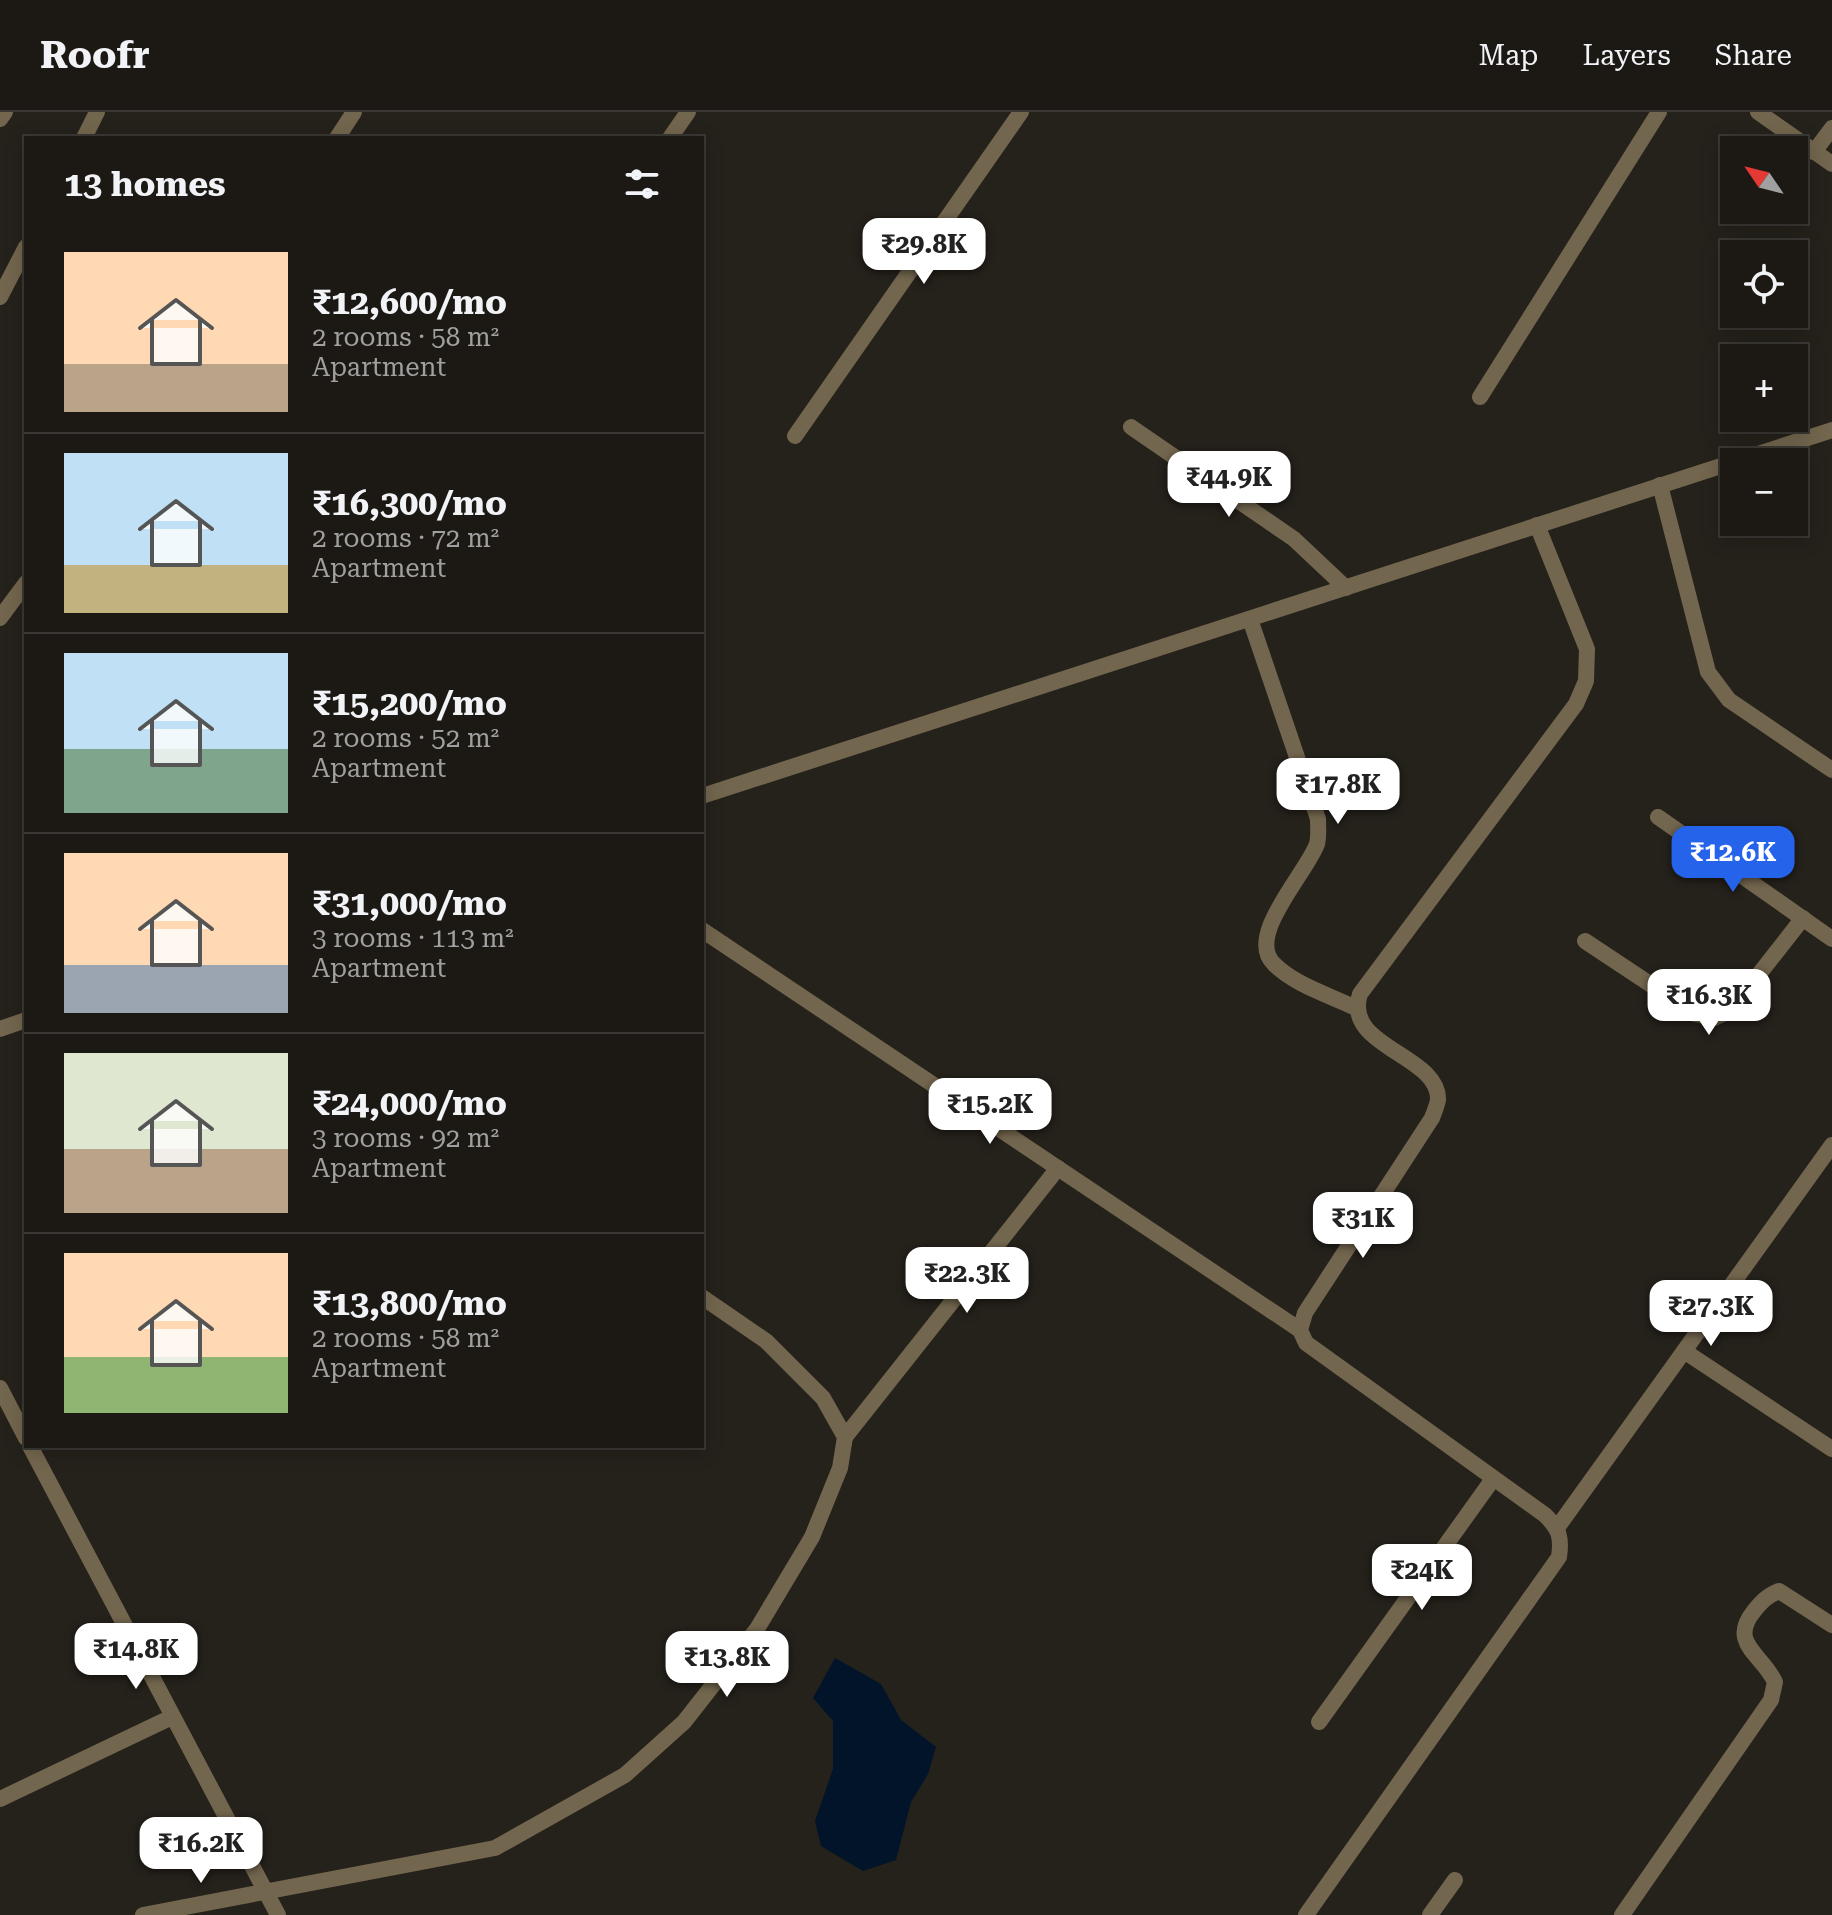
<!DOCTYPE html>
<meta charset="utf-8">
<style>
:root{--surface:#1c1914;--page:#25221d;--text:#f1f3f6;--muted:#a0a0a0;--line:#3a3834;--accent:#2563eb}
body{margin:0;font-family:"Roboto Serif",serif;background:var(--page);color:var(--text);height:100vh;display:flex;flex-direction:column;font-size:30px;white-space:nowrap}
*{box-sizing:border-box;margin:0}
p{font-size:26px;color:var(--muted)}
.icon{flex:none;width:44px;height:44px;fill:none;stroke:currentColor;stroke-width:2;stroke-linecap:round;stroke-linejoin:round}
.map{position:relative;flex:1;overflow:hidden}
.panel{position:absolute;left:24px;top:24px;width:680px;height:1312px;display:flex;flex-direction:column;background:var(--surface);border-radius:0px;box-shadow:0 4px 20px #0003,0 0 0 2px var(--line)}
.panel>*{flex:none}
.needle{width:52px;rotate:305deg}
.controls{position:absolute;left:1720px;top:24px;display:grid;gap:16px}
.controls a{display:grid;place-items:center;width:88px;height:88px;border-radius:0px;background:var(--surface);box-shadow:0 4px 20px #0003,0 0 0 2px var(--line);font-size:40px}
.price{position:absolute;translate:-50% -68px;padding:0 18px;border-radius:16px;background:#fff;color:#222;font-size:26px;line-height:52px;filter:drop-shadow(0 2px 4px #0008)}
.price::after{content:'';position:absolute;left:50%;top:48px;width:24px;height:18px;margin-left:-12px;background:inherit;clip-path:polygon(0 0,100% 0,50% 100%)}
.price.on{background:var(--accent);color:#fff}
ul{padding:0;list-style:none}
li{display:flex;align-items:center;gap:24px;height:200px;padding:0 40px}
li+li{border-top:2px solid var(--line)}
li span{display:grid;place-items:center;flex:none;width:224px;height:160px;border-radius:0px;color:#555}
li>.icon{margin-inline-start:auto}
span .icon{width:96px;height:96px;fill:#fffc;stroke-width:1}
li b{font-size:34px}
h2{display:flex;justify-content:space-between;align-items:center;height:96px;padding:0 40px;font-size:34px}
header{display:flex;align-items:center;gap:48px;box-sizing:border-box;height:112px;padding:0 40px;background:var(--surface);border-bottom:2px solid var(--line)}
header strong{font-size:38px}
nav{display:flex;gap:44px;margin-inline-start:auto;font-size:28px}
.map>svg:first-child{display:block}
.water{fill:#01142a}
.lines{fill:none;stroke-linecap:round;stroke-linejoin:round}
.minor{stroke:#73664e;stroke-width:16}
.tertiary{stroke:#73664e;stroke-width:16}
</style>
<header>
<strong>Roofr</strong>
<nav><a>Map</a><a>Layers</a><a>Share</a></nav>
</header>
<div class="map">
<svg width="1832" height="1803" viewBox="0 0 1832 1803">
<rect width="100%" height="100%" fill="#25211b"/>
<!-- water -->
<polygon class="water" points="835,1546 881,1572 901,1608 936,1635 928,1662 911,1690 896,1748 863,1759 821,1734 815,1709 833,1657 833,1609 813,1586"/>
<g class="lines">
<!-- minor -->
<g class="minor">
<polyline points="1758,0 1832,52"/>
<polyline points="0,7 5,0"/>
<polyline points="84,26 97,0"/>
<polyline points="337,26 354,0"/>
<polyline points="670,26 688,0"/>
<polyline points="1814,40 1832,16"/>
<polyline points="0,185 26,135"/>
<polyline points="1480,285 1659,0"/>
<polyline points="1131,315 1294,427 1346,476"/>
<polyline points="795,324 1021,0"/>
<polyline points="1660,373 1708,560 1729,588 1832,658"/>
<polyline points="0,506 26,471"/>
<path d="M 1250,507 L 1318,707 C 1318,715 1319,724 1317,732 C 1306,762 1245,824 1274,852 C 1295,873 1329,883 1356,896"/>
<polyline points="1658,705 1832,827"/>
<polyline points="702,818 1300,1218"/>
<polyline points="1585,829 1695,902 1714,906 1731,898 1803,806"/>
<polyline points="1684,1239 1832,1337"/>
<polyline points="845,1325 1058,1056"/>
<polyline points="1557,1416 1832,1033"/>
<polyline points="1319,1610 1493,1367"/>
<polyline points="0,1687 172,1605"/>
<polyline points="143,1803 495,1736 625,1663 684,1610 757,1517 812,1425 840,1356 845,1325 823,1286 766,1229 702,1185"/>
<path d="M 1306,1803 L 1559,1445 C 1562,1425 1559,1417 1545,1403 L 1306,1231 L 1300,1218 L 1305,1201 L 1432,1006 C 1434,1001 1437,993 1438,988 C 1440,943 1342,935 1360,882 L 1576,592 L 1586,569 L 1587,537 L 1537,413"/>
<polyline points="1430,1803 1455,1768"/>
<path d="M 1622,1803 L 1771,1588 L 1775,1570 C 1762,1542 1728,1531 1754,1499 C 1762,1489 1767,1484 1779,1479 L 1832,1513"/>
</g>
<!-- tertiary -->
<g class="tertiary">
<polyline points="702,684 1832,318"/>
<polyline points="0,917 26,908"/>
<polyline points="0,1276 26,1326"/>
<polyline points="30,1334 278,1803"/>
</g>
</g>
</svg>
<div class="controls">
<a><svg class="needle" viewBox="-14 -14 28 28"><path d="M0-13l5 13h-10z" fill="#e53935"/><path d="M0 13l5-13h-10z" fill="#a0a0a0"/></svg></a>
<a><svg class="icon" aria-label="locate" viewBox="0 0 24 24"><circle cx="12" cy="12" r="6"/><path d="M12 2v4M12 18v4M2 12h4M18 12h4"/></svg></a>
<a>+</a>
<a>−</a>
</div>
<b class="price" style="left:924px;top:174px">₹29.8K</b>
<b class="price" style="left:1229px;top:407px">₹44.9K</b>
<b class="price" style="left:1338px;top:714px">₹17.8K</b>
<b class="price on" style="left:1733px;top:782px">₹12.6K</b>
<b class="price" style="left:1709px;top:925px">₹16.3K</b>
<b class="price" style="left:990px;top:1034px">₹15.2K</b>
<b class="price" style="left:1363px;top:1148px">₹31K</b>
<b class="price" style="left:967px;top:1203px">₹22.3K</b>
<b class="price" style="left:1711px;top:1236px">₹27.3K</b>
<b class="price" style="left:1422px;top:1500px">₹24K</b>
<b class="price" style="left:136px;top:1579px">₹14.8K</b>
<b class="price" style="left:727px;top:1587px">₹13.8K</b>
<b class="price" style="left:201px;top:1773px">₹16.2K</b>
<section class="panel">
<h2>13 homes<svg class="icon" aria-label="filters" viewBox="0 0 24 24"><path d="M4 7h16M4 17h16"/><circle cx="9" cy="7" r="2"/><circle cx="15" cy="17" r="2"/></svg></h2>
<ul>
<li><span style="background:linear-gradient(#ffd9b3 70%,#b9a48a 0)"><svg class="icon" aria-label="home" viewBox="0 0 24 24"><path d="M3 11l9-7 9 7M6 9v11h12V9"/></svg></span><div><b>₹12,600/mo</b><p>2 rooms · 58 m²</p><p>Apartment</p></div></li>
<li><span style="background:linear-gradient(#bfe0f5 70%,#c2b280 0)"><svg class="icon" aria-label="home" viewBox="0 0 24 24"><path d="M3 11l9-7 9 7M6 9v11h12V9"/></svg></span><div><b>₹16,300/mo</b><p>2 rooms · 72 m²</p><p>Apartment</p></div></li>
<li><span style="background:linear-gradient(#bfe0f5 60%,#7fa58c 0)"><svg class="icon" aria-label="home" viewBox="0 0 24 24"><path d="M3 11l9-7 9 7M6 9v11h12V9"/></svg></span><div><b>₹15,200/mo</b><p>2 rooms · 52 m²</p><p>Apartment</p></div></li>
<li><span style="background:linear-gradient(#ffd9b3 70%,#9aa5b1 0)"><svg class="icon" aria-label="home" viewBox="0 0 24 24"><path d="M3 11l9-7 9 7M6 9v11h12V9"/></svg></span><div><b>₹31,000/mo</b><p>3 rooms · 113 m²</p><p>Apartment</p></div></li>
<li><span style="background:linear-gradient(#dfe7d0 60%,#b9a48a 0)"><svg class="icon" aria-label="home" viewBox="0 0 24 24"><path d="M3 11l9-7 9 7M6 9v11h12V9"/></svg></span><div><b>₹24,000/mo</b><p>3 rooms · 92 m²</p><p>Apartment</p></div></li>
<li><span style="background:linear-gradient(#ffd9b3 65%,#8fb573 0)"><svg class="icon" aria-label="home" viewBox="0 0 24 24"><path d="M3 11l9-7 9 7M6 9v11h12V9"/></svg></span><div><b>₹13,800/mo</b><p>2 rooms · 58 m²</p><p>Apartment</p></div></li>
</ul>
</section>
</div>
